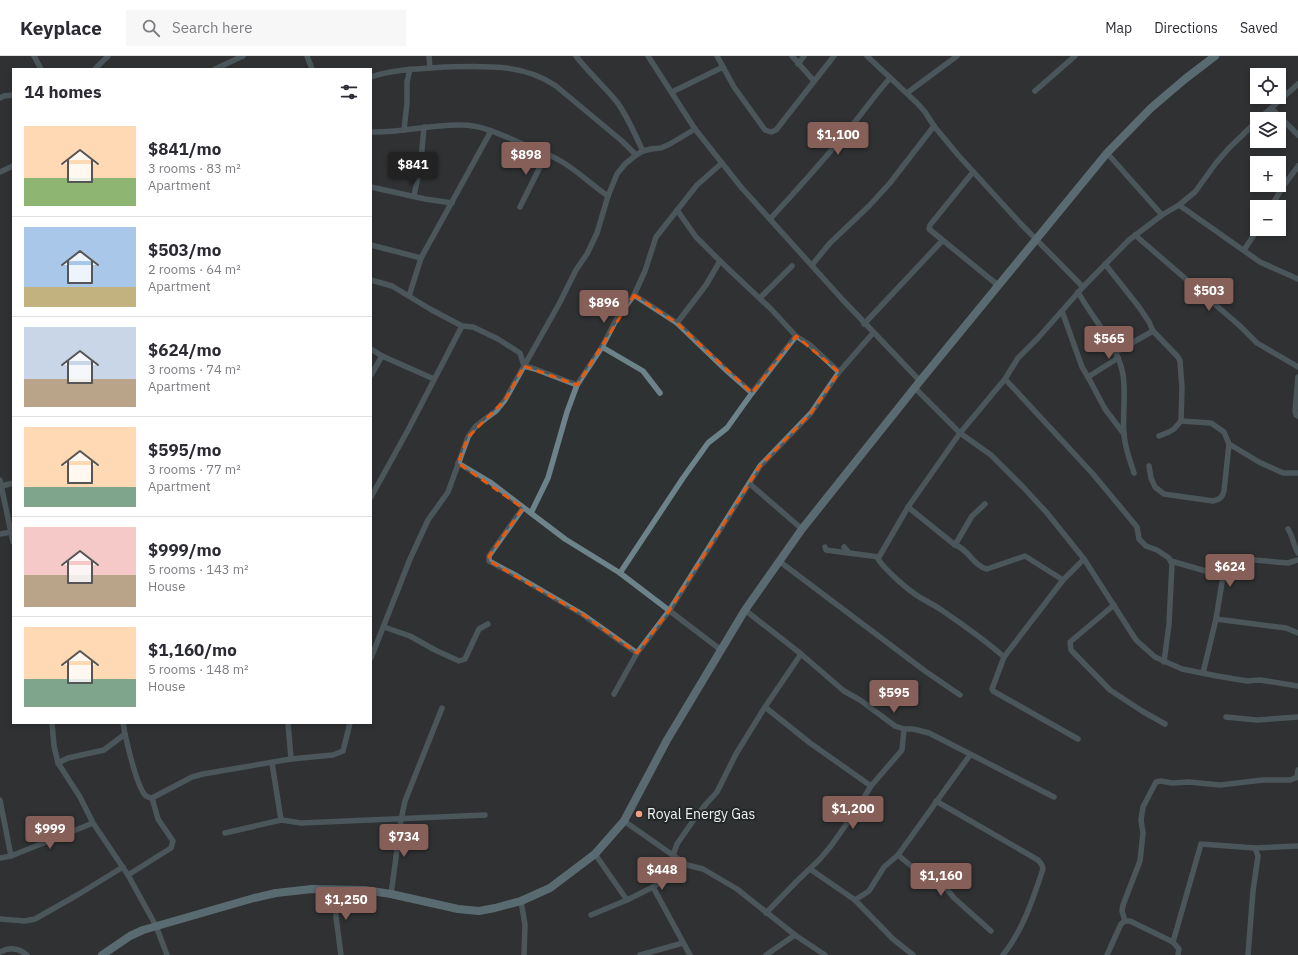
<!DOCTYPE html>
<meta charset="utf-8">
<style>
:root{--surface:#fff;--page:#f7f7f7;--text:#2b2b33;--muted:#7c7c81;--line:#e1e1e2;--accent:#855f58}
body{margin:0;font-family:"IBM Plex Sans",sans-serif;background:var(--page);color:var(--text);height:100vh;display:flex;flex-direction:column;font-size:15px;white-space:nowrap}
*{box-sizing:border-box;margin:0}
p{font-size:13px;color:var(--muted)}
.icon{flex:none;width:22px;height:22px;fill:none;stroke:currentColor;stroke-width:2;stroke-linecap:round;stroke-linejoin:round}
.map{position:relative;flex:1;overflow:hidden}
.drawer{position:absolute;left:12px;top:12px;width:360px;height:656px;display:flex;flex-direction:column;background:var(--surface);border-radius:0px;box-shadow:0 2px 6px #0003}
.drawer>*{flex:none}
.controls{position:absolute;left:1250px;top:12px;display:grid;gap:8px}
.controls a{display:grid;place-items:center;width:36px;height:36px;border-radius:0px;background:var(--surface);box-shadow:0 2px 6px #0003;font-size:20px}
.price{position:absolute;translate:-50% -34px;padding:0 9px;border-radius:4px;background:var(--accent);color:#fff;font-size:13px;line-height:26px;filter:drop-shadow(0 1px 2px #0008)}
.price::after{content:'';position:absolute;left:50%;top:24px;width:12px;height:9px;margin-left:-6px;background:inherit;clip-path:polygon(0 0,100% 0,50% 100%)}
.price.on{background:#222;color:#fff}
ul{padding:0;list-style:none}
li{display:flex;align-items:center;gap:12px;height:100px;padding:0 12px}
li+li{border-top:1px solid var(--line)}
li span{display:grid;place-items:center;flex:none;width:112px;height:80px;border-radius:0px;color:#555}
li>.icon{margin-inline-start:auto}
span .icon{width:48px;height:48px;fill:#fffc;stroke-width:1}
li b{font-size:17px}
h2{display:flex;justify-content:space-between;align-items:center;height:48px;padding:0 12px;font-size:17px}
header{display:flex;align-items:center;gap:24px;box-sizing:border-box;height:56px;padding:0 20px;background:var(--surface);border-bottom:1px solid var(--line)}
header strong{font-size:19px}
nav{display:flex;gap:22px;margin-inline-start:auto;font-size:14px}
.search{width:280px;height:36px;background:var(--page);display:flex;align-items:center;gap:10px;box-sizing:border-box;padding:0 14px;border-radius:0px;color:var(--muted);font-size:15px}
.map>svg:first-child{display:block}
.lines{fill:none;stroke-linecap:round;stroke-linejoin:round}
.street{stroke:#6d838a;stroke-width:5.5}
.secondary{stroke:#8db2bc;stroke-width:8}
.marked{fill:none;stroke:#e8590c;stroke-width:3;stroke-dasharray:8 5;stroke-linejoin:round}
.poi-dot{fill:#f49e86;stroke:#252829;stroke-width:1.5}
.labels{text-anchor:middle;stroke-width:4;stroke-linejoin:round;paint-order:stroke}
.poi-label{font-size:14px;fill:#eff2f2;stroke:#252829;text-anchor:start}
</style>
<header>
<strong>Keyplace</strong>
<div class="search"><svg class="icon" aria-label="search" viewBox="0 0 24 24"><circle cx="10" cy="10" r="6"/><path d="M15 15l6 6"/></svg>Search here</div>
<nav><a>Map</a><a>Directions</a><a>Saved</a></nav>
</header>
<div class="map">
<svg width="1298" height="899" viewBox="0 0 1298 899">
<rect width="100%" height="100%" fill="#2f3233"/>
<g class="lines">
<!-- street -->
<g class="street">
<polyline points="34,0 41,13"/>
<polyline points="307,0 312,13"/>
<polyline points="429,0 430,12"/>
<path d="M 576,0 C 589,17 604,30 617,46 C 628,61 635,79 643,95"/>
<polyline points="648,0 695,73 741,131 841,242 920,325"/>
<polyline points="717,0 734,31 765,74 771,76 776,74 834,0"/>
<polyline points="792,0 814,25"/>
<polyline points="867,0 917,47 925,56 934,70 958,99 1020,167 1083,231"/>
<polyline points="798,8 804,0"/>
<polyline points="95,13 108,0"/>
<polyline points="215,13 243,0"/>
<path d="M 371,21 C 395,13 419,13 444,11 C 482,10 523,7 556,30 L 622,85 L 636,99"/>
<polyline points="1035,35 1075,0"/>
<polyline points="672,36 723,11"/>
<polyline points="907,37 957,0"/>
<polyline points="0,42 4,40 13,39"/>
<polyline points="1271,52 1298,79"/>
<polyline points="1259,63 1298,28"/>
<polyline points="404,74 407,47 407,26 410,13"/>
<path d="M 371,76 C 402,77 431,68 462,69 C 483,69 504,80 523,88 C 537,93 551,99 564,107 C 580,117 593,130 608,140"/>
<polyline points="1107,97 1162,159"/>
<polyline points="0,116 13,110"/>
<polyline points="973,116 930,169 929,173 999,230"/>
<polyline points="371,131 425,143 452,147"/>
<polyline points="414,140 421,105 424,71"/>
<polyline points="1179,149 1260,206 1298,223"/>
<polyline points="520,151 547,97"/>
<polyline points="1271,151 1282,132 1298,110"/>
<polyline points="677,154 696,181 720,205 771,253 796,280 810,289 839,316"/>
<path d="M 770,163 C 796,135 821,107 846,77 C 861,59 874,40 890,22"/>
<polyline points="1135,179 1240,270 1257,287 1298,311"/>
<polyline points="371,189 421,202"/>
<polyline points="1244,194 1258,173"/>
<polyline points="1105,208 1139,251 1149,266 1153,275 1178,301 1180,305 1182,332 1181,365 1174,373 1169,376 1159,380"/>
<polyline points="812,209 830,187 869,150 890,127 934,70"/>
<polyline points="371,224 392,230 430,253 462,270 473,271 498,283 520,297 524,310 535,313 577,329"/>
<path d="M 1078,236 C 1092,262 1115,285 1122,314 C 1127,332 1122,359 1124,378 C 1125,393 1130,404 1134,417"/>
<polyline points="634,239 677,267 727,315 752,337"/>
<polyline points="409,240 421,202 491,75"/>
<polyline points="760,242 792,210"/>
<polyline points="1062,255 1082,311 1088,321 1105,353 1124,378"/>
<polyline points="677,267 706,229 720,205"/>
<polyline points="864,268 942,185"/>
<polyline points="602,291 643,315 660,337"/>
<polyline points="371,293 382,300 434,323"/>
<polyline points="1116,296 1153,275"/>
<polyline points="371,319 382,300"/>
<polyline points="1088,321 1118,302"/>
<polyline points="1298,321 1295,355 1296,359 1298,360"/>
<polyline points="1005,323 1093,418 1137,471 1139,483 1146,490 1157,494 1169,502 1172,508 1169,568 1164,606"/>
<polyline points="915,332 960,377 991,399 1024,432 1047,457 1084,503 1136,584 1155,601 1182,613 1217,620 1247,625 1260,624 1298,630"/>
<polyline points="1181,365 1211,367 1224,376 1229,388 1259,406 1283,417 1298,417"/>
<polyline points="458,407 490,426 565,483 620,517 721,594"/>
<path d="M 1149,410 L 1151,422 L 1155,431 L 1164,438 L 1213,445 C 1220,443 1222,442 1224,435 L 1229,388"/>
<polyline points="0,424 13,486"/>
<polyline points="750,428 802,473"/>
<polyline points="2,430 13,427"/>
<polyline points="371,441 408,374 462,270"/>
<path d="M 908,451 L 955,489 C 969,493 973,510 987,513 L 1025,500 L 1063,524"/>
<polyline points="523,452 489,500 489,505 517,520 582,558 637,597"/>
<polyline points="531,457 548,422 567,356 577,329 602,291 616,264 634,239 645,215 656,181 697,129 722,107"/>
<path d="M 1288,473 C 1293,480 1293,489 1298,497"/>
<polyline points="0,478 11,476"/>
<polyline points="955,489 972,460 985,448"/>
<polyline points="825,491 826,494 848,497"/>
<polyline points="844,491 849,497 879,501"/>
<polyline points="779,505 925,615 960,639"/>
<polyline points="1171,505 1223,520"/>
<polyline points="620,517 683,422 708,387 727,372 752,337 796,280"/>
<polyline points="1114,549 1070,586 1071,594 1110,634 1142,655 1165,668"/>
<polyline points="745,554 801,598 844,635 860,644 895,670 904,673 913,673 929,677 1054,741"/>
<polyline points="1216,563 1286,572 1298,577"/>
<polyline points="384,571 410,580 435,594 459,605 465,603 479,573 488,568"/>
<path d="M 1004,601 C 984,583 962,568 940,553 C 934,549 928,546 921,542 C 909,535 886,515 878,503 L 879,501 L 908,451 L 960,377 L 1005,323 L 1018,302 L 1038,282 L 1083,231 L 1129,184 L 1162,159 L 1179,149 L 1195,136 L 1216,107 L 1229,92 L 1257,65"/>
<polyline points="371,602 410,503 428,464 448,436 468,381 475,371 485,363 496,355 505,344 559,248 576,214 587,198 597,177 608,140 617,118 625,108 636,99 643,95 651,93 661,92 670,88 695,73"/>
<polyline points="1203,617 1216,563 1223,520 1227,505 1232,502 1288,507 1298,504"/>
<polyline points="614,638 637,597 669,555 760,410 811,357 839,316 873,277"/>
<polyline points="765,651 810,687 871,730"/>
<polyline points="1226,661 1257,664 1298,661"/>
<polyline points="52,667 54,690 58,707 80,741 93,767 128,819 156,870 167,899"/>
<polyline points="288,667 291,703"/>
<path d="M 125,678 C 128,691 137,732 146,740 C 148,741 150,742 152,742 L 158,763 L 173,785 L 171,792 L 128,819"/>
<polyline points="1078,683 993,635 992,633 1004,601 1063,524 1084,503"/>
<polyline points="58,707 68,702 104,694 125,678 123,667"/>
<polyline points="272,707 281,764"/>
<polyline points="1297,721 1298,714"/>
<polyline points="152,742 192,721 203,718 291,703 333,699 343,695 350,667"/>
<polyline points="0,744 11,800"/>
<path d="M 936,745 L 1038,804 L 1042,809 L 1043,813 C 1033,843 1023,874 1003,899"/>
<polyline points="624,765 687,809 703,813 737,833 795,879 825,899"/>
<polyline points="225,777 281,764 301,767 485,759"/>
<polyline points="1255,792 1298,790"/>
<polyline points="595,798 627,844"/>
<polyline points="673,799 677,788 695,762 706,748 717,736 736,698 765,651 801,598"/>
<polyline points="898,799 916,814 946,832 954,842 991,875"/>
<polyline points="0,802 11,800 93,767"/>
<polyline points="810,813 855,844 893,883 913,899"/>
<polyline points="653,831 690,899"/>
<polyline points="335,833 336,861 341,899"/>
<polyline points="391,838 401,764 405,745 442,652"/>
<polyline points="855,844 869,835 884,811 898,799 970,699"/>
<polyline points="521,845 525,869 524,899"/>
<polyline points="766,857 797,825 819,804 831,790 857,753 871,730 902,694 904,673"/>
<polyline points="591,859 627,844 653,831 687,809"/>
<polyline points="0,863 25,865 35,863 79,838 123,811"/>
<polyline points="1125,865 1122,855 1123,849 1140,805 1143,777 1141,764 1143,751 1156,726 1161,725 1172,727 1189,726 1220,729 1263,724 1290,724 1298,721"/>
<polyline points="1173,886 1201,788 1255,792 1258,800 1253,835 1248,899"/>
<path d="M 0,896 C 9,891 19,892 27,899"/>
<polyline points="640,899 683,887"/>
<polyline points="766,899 795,879"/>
<polyline points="1107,899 1121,868 1125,865 1130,865 1173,886 1179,893 1178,899"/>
</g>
<!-- secondary -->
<polyline class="secondary" points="102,899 130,880 143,874 254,842 276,837 312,833 365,834 391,838 458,853 479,855 495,852 521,845 550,832 595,798 624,765 667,684 745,554 802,473 920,325 1107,97 1151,52 1185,23 1215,0"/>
</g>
<!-- marked area -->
<path d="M0 0H1298V899H0ZM 634,239 L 677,267 L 752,337 L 796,280 L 839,316 L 811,357 L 760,410 L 669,555 L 637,597 L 582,558 L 489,505 L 489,500 L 523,452 L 458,407 L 468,381 L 505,344 L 524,310 L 577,329 Z" fill="#2f3233" fill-opacity=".55" fill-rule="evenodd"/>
<path class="marked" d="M 634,239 L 677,267 L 752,337 L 796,280 L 839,316 L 811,357 L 760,410 L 669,555 L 637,597 L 582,558 L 489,505 L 489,500 L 523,452 L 458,407 L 468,381 L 505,344 L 524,310 L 577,329 Z"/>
<!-- markers -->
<circle class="poi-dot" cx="639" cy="758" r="4"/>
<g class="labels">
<!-- poi labels -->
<g class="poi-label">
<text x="647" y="763">Royal Energy Gas</text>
</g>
</g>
</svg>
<div class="controls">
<a><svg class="icon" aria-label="locate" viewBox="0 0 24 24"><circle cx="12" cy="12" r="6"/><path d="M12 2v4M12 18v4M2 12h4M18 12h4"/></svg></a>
<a><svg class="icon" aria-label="layers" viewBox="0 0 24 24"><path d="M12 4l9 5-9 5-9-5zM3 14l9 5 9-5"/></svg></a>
<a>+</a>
<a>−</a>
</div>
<b class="price" style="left:838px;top:100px">$1,100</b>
<b class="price" style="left:526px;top:120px">$898</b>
<b class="price on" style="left:413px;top:130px">$841</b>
<b class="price" style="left:1209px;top:256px">$503</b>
<b class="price" style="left:604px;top:268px">$896</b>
<b class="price" style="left:1109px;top:304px">$565</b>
<b class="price" style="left:1230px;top:532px">$624</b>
<b class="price" style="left:894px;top:658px">$595</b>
<b class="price" style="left:853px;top:774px">$1,200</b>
<b class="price" style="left:50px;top:794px">$999</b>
<b class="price" style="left:404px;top:802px">$734</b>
<b class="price" style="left:662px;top:835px">$448</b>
<b class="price" style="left:941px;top:841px">$1,160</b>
<b class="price" style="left:346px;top:865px">$1,250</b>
<section class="drawer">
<h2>14 homes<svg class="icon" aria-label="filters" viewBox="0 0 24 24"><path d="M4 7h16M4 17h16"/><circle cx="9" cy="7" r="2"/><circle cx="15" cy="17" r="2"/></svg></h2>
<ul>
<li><span style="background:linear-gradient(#ffd9b3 65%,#8fb573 0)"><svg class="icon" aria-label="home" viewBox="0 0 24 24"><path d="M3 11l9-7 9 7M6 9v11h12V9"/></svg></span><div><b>$841/mo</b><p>3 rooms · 83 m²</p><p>Apartment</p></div></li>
<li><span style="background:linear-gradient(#a9c7e8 75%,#c2b280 0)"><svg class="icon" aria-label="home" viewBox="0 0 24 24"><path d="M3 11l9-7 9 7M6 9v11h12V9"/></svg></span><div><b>$503/mo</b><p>2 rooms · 64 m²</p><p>Apartment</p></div></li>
<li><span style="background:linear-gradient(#c9d6e8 65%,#b9a48a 0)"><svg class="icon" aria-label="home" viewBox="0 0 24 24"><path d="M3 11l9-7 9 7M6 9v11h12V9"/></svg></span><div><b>$624/mo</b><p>3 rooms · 74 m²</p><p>Apartment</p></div></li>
<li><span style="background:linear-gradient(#ffd9b3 75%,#7fa58c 0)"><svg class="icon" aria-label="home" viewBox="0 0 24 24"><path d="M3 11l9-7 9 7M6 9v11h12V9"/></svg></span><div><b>$595/mo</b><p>3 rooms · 77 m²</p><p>Apartment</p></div></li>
<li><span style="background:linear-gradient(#f6c9c9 60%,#b9a48a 0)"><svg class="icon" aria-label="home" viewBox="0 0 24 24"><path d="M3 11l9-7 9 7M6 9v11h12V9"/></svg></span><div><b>$999/mo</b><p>5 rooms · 143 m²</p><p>House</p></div></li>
<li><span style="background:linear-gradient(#ffd9b3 65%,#7fa58c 0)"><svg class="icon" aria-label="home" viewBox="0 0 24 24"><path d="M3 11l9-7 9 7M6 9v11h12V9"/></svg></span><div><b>$1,160/mo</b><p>5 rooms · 148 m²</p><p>House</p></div></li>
</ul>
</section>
</div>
